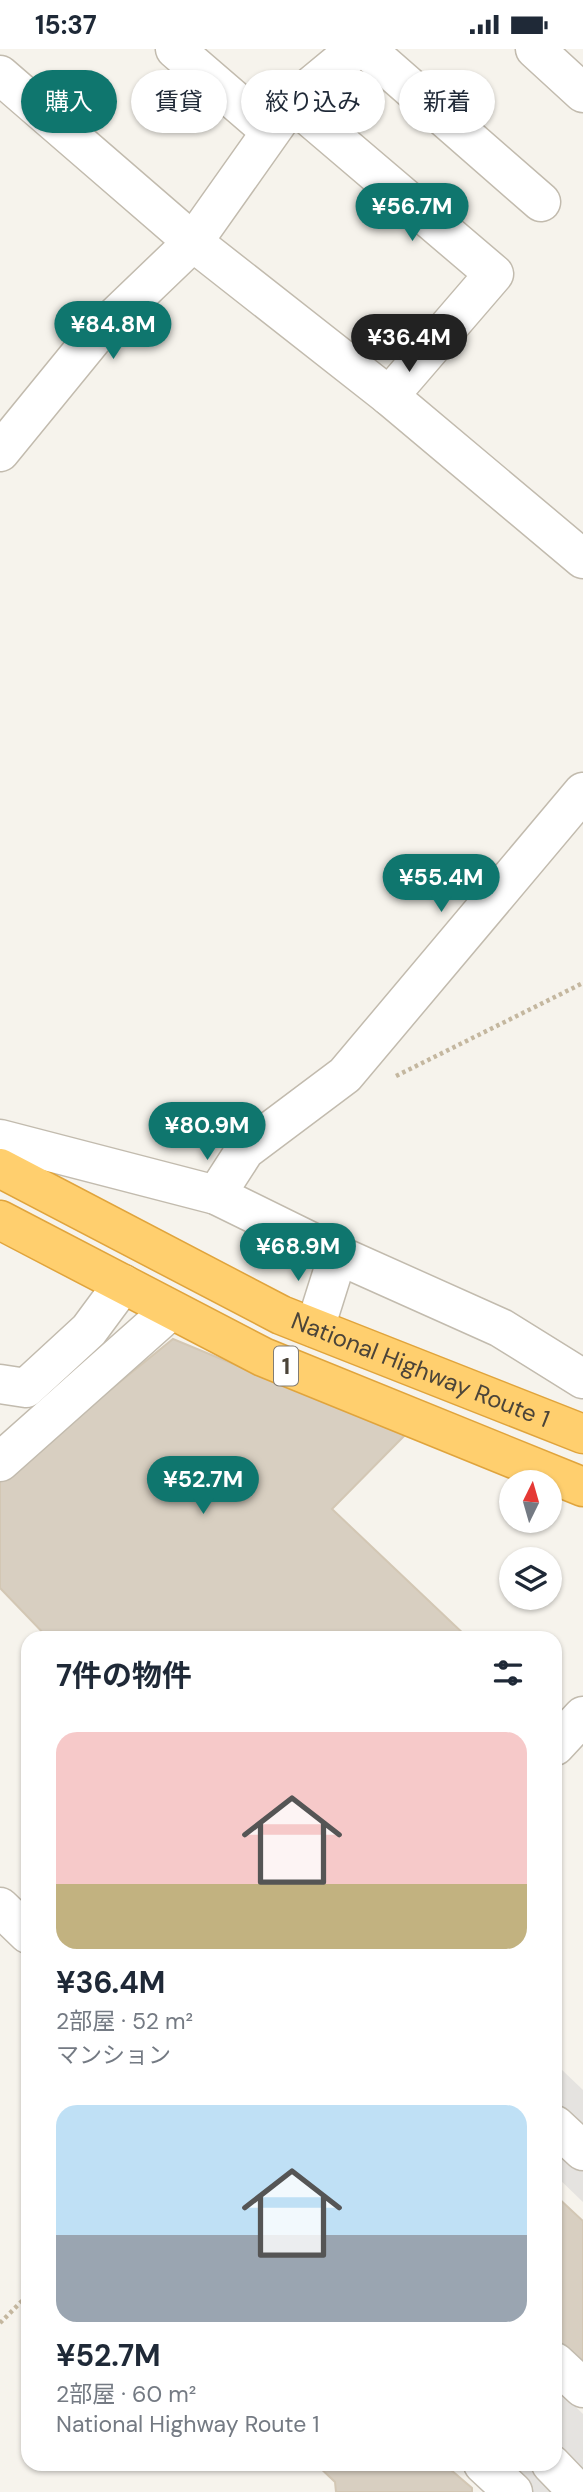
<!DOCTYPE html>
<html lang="ja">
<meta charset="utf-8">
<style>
:root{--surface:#fff;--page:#f2f2f3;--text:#1f2937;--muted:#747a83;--accent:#0f766e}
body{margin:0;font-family:"DM Sans","Noto Sans JP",sans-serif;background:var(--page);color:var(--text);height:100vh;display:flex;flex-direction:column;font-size:26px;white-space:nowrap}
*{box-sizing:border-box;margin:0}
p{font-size:23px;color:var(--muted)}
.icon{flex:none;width:38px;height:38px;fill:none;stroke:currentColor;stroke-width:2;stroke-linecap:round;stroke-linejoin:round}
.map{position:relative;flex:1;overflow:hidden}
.side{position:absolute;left:21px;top:1582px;width:541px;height:840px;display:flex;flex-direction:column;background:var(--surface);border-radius:21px;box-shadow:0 2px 5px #0004}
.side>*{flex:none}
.hud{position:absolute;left:21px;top:21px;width:542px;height:63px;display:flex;gap:14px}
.needle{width:46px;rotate:5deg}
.fabs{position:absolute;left:499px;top:1421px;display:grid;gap:14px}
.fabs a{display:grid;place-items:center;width:63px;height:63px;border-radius:50%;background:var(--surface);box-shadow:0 2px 5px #0004;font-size:35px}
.price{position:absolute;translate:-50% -60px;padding:0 16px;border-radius:24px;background:var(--accent);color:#fff;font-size:23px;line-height:46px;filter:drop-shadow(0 2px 4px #0008)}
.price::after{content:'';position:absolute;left:50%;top:42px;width:21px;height:16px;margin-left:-10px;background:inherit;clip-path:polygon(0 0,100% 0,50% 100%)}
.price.active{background:#222;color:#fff}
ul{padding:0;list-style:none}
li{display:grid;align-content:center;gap:14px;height:371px;padding:0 35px}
li span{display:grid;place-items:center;height:217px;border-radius:21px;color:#555}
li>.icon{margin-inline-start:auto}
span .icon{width:126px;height:126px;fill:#fffc;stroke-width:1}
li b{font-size:30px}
h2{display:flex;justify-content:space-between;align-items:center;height:84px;padding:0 35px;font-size:30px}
.tag{padding:0 24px;border-radius:32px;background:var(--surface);box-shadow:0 2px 5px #0004;font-size:24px;line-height:63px}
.tag.active{background:var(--accent);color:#fff}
.status{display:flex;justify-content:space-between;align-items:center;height:49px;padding:0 35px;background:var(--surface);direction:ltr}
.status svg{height:19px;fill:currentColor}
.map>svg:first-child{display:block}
.parking{fill:#e5e3e0}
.building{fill:#d8cfc1;stroke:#d3c7b4;stroke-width:2}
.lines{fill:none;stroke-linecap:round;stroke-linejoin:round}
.minor-casing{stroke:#c2bbae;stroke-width:41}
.highway-casing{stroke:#e0a43c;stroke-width:41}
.path{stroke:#c4b79f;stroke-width:4.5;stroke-dasharray:3.5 3.5;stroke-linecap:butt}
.minor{stroke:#fff;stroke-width:38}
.highway{stroke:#ffcf6e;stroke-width:38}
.labels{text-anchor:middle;stroke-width:6;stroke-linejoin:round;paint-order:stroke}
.shield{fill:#fff;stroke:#817c74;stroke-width:2}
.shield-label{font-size:23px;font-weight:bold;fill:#4b4439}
.street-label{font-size:24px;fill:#4b4439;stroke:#fff}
</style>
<div class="status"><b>15:37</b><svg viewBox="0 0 49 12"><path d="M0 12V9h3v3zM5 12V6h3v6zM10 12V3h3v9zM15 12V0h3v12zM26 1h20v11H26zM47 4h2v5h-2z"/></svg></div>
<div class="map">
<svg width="583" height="2443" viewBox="0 0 583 2443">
<rect width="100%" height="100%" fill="#f6f3ec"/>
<!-- parking -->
<g class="parking">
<polygon points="562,2021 583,2041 583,2153 555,2126 555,2029"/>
<polygon points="555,2338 583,2365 583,2431 555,2403"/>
<polygon points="498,2415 546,2415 575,2443 526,2443"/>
</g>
<!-- building -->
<g class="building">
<polygon points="173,1290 405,1386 332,1460 468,1589 48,1589 0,1539 0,1430"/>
<polygon points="555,2146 583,2172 583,2323 555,2297"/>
<polygon points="316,2415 444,2415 472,2439 472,2443 336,2443 335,2433"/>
</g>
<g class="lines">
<!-- minor casing -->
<g class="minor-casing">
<g id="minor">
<polyline points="175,0 270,82"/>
<polyline points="366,0 541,153"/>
<polyline points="535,0 583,44"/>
<polyline points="0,26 193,193 389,347 583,510"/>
<polyline points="292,53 494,225 389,347"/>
<polyline points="0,403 93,289 193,193 292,53 356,0"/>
<polyline points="0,1090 216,1146 338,1206 501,1279 583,1330"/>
<polyline points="216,1146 245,1101 345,1026 583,743"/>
<polyline points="315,1279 338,1206"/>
<polyline points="0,1335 26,1339 89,1281 123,1235"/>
<polyline points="0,1413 171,1261"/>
<polyline points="555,1697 583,1667"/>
<polyline points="0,1858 28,1885"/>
<polyline points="555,2076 583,2102"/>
<polyline points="555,2313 583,2339"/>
<polyline points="483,2415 513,2443"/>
<polyline points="551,2415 578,2443"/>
</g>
</g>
<!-- highway casing -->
<g class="highway-casing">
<g id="highway">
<path id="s1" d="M 0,1119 L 281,1266 L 583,1385"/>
<polyline points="0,1171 263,1308 583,1438"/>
</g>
</g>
<!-- path -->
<g class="path">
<polyline points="396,1027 583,934"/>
<polyline points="0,2274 28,2246"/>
</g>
<!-- minor -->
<use href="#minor" class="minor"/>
<!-- highway -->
<use href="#highway" class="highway"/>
</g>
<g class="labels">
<!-- shield labels -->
<rect class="shield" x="274" y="1297.5" width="24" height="39" rx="5"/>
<g class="shield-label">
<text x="286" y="1325">1</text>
</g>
<!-- street labels -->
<g class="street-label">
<text dy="8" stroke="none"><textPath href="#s1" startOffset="467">National Highway Route 1</textPath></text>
</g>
</g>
</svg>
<div class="fabs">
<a><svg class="needle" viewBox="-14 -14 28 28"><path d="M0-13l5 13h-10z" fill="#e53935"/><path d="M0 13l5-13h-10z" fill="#747a83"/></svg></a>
<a><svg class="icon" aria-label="layers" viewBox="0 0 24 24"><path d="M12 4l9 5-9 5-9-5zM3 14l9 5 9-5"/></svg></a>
</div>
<b class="price" style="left:412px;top:194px">¥56.7M</b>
<b class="price" style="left:113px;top:312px">¥84.8M</b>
<b class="price active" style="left:409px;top:325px">¥36.4M</b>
<b class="price" style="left:441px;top:865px">¥55.4M</b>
<b class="price" style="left:207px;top:1113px">¥80.9M</b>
<b class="price" style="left:298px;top:1234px">¥68.9M</b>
<b class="price" style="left:203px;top:1467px">¥52.7M</b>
<div class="hud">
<a class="tag active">購入</a>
<a class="tag">賃貸</a>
<a class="tag">絞り込み</a>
<a class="tag">新着</a>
</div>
<section class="side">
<h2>7件の物件<svg class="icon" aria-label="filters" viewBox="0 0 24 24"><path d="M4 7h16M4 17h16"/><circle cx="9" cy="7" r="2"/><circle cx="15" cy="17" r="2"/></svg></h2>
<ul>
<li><span style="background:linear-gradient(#f6c9c9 70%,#c2b280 0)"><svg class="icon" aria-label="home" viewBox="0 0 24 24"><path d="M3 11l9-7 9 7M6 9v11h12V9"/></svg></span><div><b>¥36.4M</b><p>2部屋 · 52 m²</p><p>マンション</p></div></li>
<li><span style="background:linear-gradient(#bfe0f5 60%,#9aa5b1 0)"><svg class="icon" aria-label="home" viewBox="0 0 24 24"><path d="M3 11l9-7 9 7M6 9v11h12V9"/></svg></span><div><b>¥52.7M</b><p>2部屋 · 60 m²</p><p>National Highway Route 1</p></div></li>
</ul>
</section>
</div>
